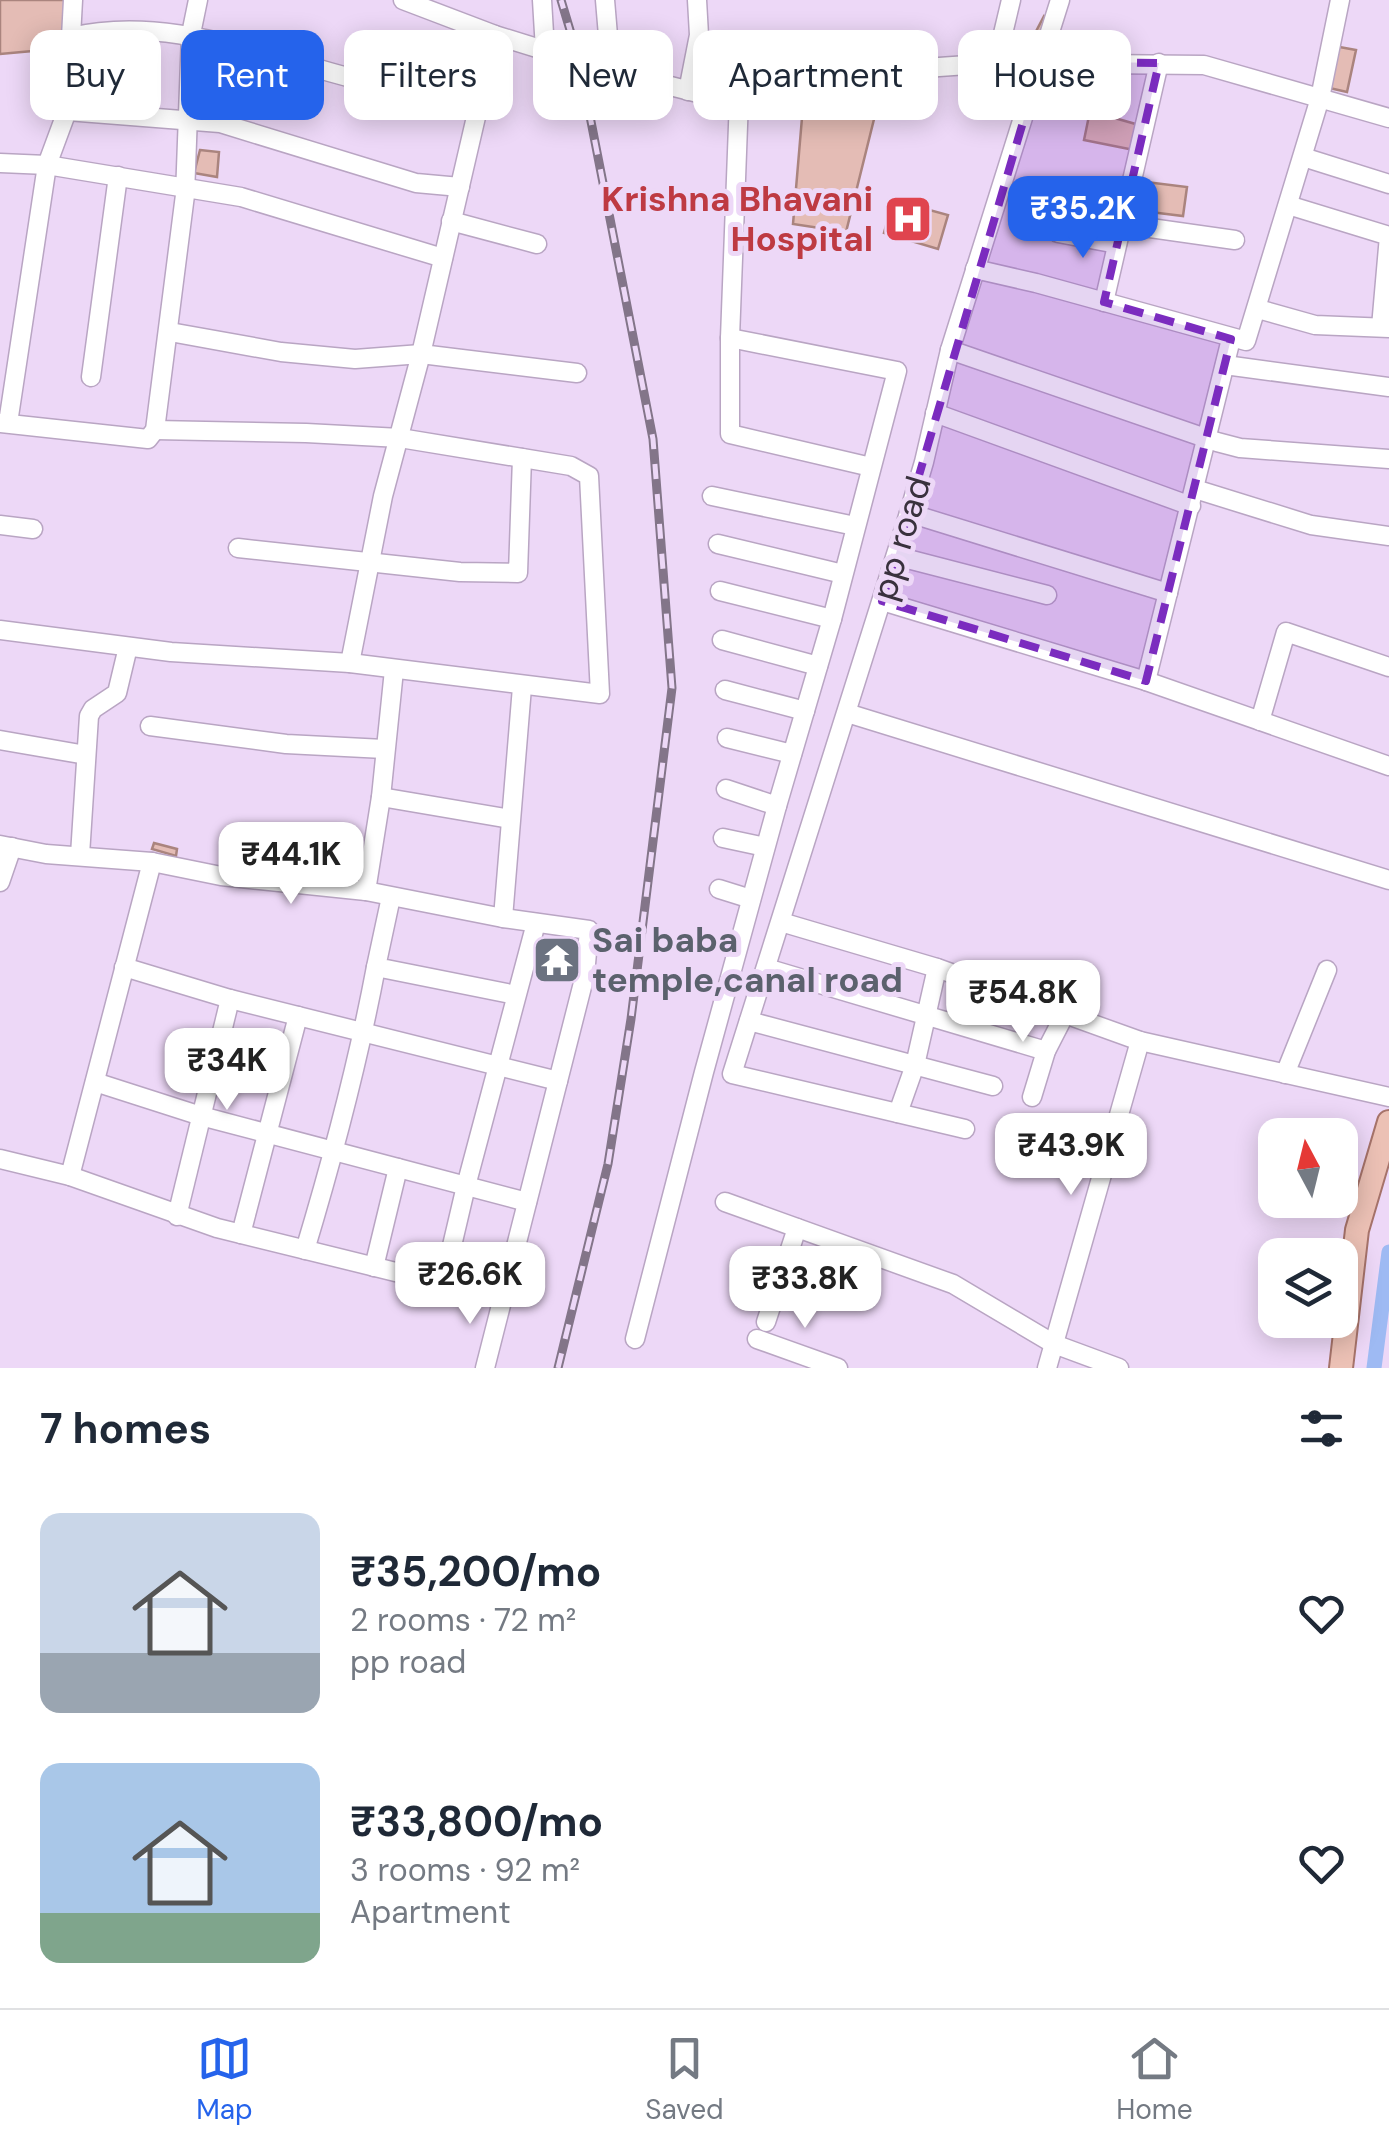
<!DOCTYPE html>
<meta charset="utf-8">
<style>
:root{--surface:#fff;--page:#f2f2f3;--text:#1f2937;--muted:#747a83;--line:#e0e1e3;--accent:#2563eb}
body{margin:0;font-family:"DM Sans",sans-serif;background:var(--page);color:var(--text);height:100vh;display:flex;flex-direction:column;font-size:38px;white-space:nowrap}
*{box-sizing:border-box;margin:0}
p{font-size:32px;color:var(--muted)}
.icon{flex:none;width:55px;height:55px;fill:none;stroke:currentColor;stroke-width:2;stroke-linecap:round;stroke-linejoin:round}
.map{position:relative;height:1368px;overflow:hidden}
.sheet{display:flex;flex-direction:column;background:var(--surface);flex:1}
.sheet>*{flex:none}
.banner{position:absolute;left:30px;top:30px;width:1330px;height:90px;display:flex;gap:20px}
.needle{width:65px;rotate:353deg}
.buttons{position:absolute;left:1258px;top:1118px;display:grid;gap:20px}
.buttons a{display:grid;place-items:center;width:100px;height:100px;border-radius:20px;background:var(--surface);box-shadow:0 5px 25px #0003;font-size:50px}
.price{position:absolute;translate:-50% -85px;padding:0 22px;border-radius:20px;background:#fff;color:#222;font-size:32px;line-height:65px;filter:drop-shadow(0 2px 5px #0008)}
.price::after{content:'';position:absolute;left:50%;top:60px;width:30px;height:22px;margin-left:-15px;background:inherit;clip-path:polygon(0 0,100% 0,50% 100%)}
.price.selected{background:var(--accent);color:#fff}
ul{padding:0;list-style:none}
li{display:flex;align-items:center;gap:30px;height:250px;padding:0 40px}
li span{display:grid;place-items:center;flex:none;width:280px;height:200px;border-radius:20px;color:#555}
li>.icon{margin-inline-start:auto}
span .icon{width:120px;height:120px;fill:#fffc;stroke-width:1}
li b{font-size:42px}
h2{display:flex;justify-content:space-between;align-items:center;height:120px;padding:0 40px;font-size:42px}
.pill{padding:0 35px;border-radius:20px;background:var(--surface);box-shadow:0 5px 25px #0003;font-size:35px;line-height:90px}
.pill.selected{background:var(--accent);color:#fff}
.tab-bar{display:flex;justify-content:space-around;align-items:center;height:140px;border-top:2px solid var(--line);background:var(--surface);font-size:28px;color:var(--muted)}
.tab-bar a{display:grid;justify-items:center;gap:5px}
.tab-bar .selected{color:var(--accent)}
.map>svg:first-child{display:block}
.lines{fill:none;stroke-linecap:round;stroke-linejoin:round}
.canal{stroke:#9ebaf3;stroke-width:15}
.building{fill:#e4bcb5;stroke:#aa847e;stroke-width:2.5}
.minor-casing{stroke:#b9a5c3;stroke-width:21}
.major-casing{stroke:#a6736a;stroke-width:26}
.minor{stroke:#fff;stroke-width:18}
.major{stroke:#ecc1b5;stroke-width:22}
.rail-casing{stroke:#837589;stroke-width:9}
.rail{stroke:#edd8f7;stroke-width:5;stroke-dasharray:15;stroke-linecap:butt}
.marked{fill:#7b2cbf;fill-opacity:0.2;stroke:#7b2cbf;stroke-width:8;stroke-dasharray:20 12;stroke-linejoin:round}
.labels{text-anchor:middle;stroke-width:10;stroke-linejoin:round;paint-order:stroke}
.health-label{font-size:35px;font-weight:bold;fill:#be3a42;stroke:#edd8f7;text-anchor:end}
.street-label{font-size:35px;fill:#39313d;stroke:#edd8f7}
.worship-label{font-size:35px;font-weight:bold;fill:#5b616d;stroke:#edd8f7;text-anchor:start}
</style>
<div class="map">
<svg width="1389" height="1368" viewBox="0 0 1389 1368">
<rect width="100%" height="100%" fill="#edd8f7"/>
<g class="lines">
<!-- canal -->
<polyline class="canal" points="1374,1368 1389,1252"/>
</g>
<!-- building -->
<g class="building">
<polygon points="0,0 67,0 65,48 0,54"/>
<polygon points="1044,16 1051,21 1043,45 1031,41"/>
<polygon points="1334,46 1356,50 1347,92 1325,87"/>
<polygon points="879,99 846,232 793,224 803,106"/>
<polygon points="1090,111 1139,125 1134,150 1084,140"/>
<polygon points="200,150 219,152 217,177 194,173"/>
<polygon points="1138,181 1187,187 1183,216 1134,210"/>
<polygon points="893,200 948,215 938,249 884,233"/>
<polygon points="154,843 177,849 176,856 152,849"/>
</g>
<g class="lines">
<!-- minor casing -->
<g class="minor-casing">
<g id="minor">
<polyline points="403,0 495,35 611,71 702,94 739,99 797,92 939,67 996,63 1204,65 1389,118"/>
<polyline points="542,0 545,50"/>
<polyline points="605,0 611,71"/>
<path d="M 71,37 C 151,18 229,44 305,65 C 363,82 419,97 478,106"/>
<polyline points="996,63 1011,0"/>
<polyline points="688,91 699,35 697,0"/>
<polyline points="739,99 730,338 730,434 871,467"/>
<polyline points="67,111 220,123 416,183 460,187"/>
<polyline points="1303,157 1389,184"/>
<polyline points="0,163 47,165 241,197 443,258"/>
<polyline points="1288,205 1389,236 1381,327"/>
<polyline points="451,221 537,244"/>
<polyline points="1122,224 1235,240"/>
<polyline points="1058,233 1117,244"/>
<polyline points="975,269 1036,283 1246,341 1320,98 1340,0"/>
<polyline points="1104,302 1159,63"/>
<polyline points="1258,309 1315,325 1389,328"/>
<polyline points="170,332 281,352 355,359 421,354 577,373"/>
<polyline points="950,350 1217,442 1240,448 1389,459"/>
<polyline points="1225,365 1389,387"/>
<polyline points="91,377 118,176"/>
<polyline points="935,413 1191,506"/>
<polyline points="0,423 148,439 155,430 185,195 191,34 198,0"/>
<polyline points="8,423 47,165 67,111 73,0"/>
<polyline points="1195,489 1311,525 1389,536"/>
<polyline points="712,496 855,526"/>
<polyline points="909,513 1168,593"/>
<polyline points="0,525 33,529"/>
<polyline points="718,544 843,574"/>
<polyline points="238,548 460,572 518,573 522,458"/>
<polyline points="896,556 1047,595"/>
<polyline points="720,591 832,619"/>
<polyline points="882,601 1146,681 1389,766"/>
<polyline points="0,630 171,652 350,663 600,694 589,476 571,466 400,438 306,433 155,430"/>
<polyline points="722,640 818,666"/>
<polyline points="350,663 383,496 421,354 495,35"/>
<polyline points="1146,681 1231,339"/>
<polyline points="725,690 805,711"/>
<polyline points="847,713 1389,880"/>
<polyline points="1260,721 1286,632 1389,667"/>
<polyline points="150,726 286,744 384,749"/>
<polyline points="727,738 792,754"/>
<polyline points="0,740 86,755"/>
<polyline points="726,789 777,806"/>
<polyline points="381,797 510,819"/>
<polyline points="723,838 765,847"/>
<polyline points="0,845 46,854 152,862 221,876 366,891 503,918 589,930 585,975 485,1368"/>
<polyline points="80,855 89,716 93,709 117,693 128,647"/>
<polyline points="0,882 12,847"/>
<polyline points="719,889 751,899"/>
<polyline points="366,891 381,797 394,670"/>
<polyline points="391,897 376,967 516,995"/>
<polyline points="503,918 522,687"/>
<polyline points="781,922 937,968 1140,1041 1389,1097"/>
<polyline points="124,967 230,999 558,1081"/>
<polyline points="766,968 1046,1051"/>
<polyline points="749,1021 993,1086"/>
<polyline points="1285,1074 1327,970"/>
<polyline points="95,1082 201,1116 527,1202"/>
<polyline points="1032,1097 1046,1051 1065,1014"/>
<polyline points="898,1113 915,1065 937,968"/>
<polyline points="965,1129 732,1074 909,513 924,462 950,350 1060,0"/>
<polyline points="0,1159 70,1176 217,1228 501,1298"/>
<polyline points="70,1176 152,862"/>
<polyline points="725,1202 953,1284 1054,1344 1119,1368"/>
<polyline points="177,1216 230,999"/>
<polyline points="241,1234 298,1016"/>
<path d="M 305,1250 C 333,1157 358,1063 376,967"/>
<polyline points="374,1267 398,1168"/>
<polyline points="443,1284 466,1186 536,923"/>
<polyline points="766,1322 797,1228"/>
<polyline points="635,1339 704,1072 777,806 832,619 897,371 730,338"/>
<polyline points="757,1339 838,1368"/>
<polyline points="1047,1368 1140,1041"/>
</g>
</g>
<!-- major casing -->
<g class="major-casing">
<polyline id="major" points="1341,1368 1357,1230 1389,1122"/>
</g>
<!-- minor -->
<use href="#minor" class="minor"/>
<!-- major -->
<use href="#major" class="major"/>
<!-- rail casing -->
<g class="rail-casing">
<polyline id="rail" points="558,1368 608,1164 631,1019 672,688 653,439 579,60 561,0"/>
</g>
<!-- rail -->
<use href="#rail" class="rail"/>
</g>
<!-- marked area -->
<path class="marked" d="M 1041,61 L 1159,63 L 1104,302 L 1231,339 L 1146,681 L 882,601 Z"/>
<!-- icons -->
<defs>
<g id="hospital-square" transform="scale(2.5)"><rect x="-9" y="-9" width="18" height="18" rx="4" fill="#e0444e" stroke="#edd8f7"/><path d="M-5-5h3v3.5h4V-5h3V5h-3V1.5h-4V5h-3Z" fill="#fff"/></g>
<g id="temple-square" transform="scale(2.5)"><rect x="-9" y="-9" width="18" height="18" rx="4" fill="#6b7280" stroke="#edd8f7"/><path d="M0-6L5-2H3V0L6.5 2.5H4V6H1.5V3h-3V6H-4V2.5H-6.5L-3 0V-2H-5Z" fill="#fff"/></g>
</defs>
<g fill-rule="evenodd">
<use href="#hospital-square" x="908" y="219"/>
<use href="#temple-square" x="557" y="960"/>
</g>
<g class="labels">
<!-- health labels -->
<g class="health-label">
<text x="873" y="211">Krishna Bhavani<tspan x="873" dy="40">Hospital</tspan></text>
</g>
<!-- street labels -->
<g class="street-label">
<text transform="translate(901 538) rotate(-73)" y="12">pp road</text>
</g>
<!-- worship labels -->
<g class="worship-label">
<text x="592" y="952">Sai baba<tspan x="592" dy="40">temple,canal road</tspan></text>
</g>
</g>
</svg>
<div class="buttons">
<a><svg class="needle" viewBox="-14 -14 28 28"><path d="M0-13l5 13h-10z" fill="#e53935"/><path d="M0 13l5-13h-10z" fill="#747a83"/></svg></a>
<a><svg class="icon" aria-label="layers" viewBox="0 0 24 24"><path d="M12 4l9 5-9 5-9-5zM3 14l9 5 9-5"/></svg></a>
</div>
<b class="price selected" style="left:1083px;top:261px">₹35.2K</b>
<b class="price" style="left:291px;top:907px">₹44.1K</b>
<b class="price" style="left:1023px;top:1045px">₹54.8K</b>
<b class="price" style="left:227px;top:1113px">₹34K</b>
<b class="price" style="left:1071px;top:1198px">₹43.9K</b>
<b class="price" style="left:470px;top:1327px">₹26.6K</b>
<b class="price" style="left:805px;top:1331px">₹33.8K</b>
<div class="banner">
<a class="pill">Buy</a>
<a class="pill selected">Rent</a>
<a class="pill">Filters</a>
<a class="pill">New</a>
<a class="pill">Apartment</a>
<a class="pill">House</a>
</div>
</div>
<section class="sheet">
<h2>7 homes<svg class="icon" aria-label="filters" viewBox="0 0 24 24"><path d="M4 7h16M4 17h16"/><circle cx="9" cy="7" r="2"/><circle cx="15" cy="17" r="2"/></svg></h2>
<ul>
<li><span style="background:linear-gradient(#c9d6e8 70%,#9aa5b1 0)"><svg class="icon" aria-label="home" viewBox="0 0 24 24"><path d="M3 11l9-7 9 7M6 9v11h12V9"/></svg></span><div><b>₹35,200/mo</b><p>2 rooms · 72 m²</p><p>pp road</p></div><svg class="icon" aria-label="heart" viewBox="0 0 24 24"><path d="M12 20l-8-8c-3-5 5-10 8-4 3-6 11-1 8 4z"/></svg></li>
<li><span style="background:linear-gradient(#a9c7e8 75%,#7fa58c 0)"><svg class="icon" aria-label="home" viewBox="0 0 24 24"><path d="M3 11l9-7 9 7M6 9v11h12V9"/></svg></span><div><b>₹33,800/mo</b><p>3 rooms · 92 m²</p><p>Apartment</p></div><svg class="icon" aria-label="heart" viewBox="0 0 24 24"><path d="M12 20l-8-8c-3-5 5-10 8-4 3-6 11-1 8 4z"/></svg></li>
</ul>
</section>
<nav class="tab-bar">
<a class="selected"><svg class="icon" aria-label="map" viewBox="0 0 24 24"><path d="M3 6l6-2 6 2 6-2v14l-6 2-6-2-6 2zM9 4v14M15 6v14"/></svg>Map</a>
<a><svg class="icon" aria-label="saved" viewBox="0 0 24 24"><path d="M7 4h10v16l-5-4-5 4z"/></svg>Saved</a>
<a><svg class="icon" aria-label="home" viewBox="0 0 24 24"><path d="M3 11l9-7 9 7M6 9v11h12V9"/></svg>Home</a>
</nav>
